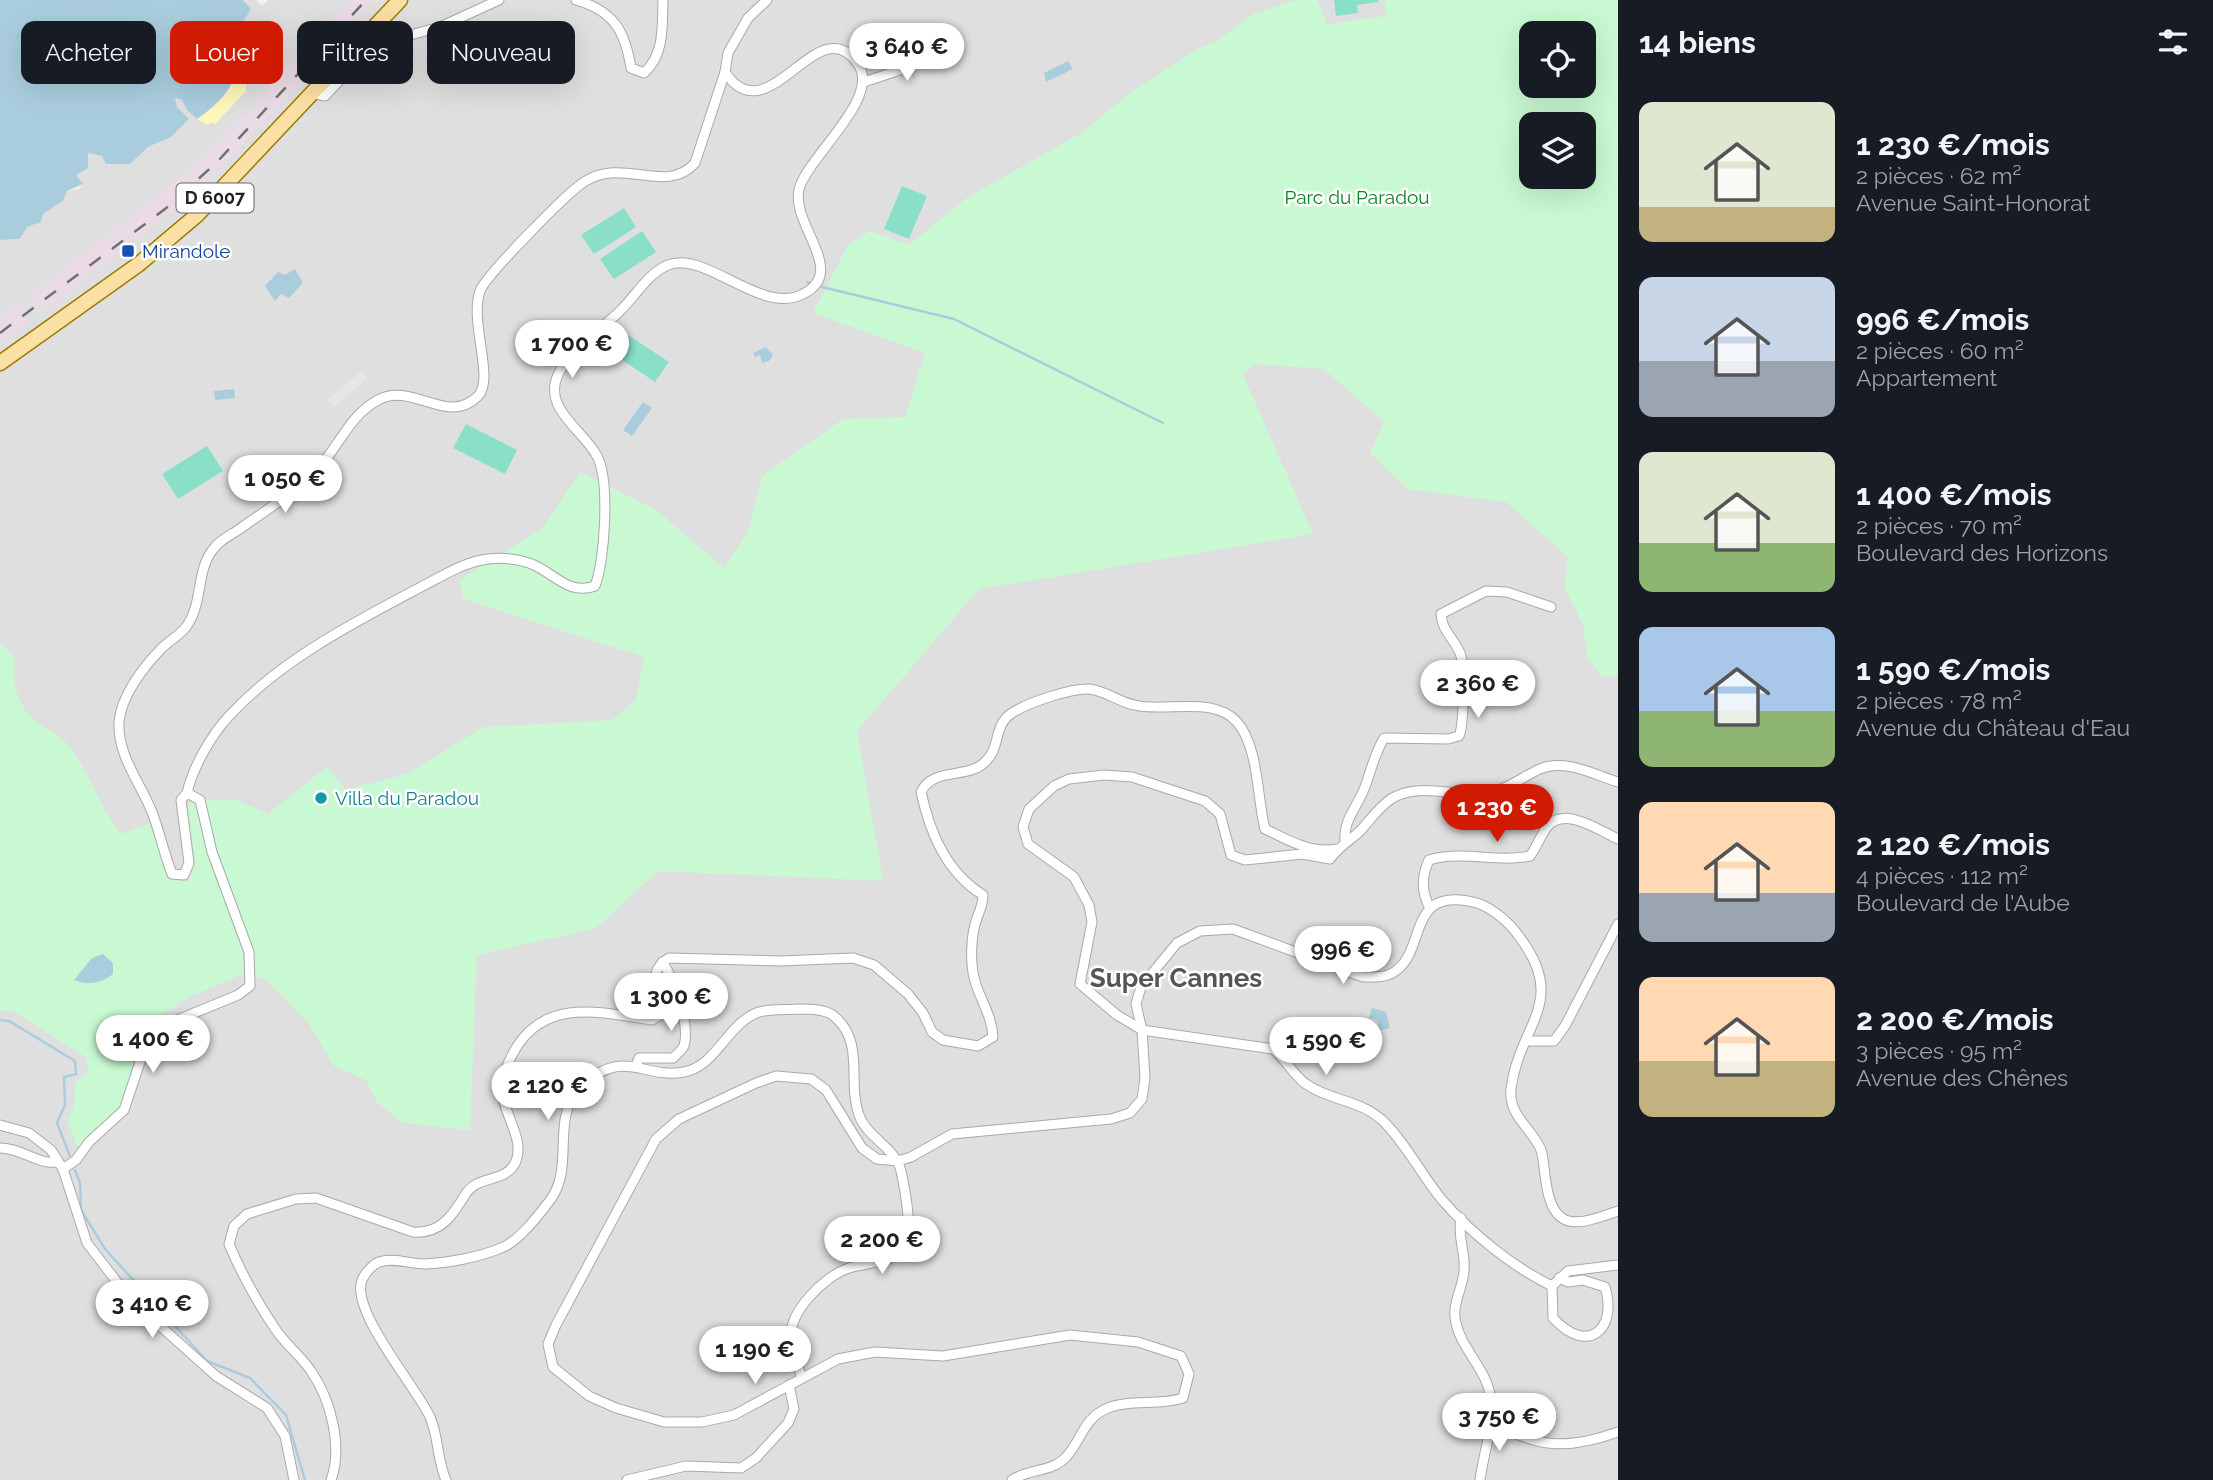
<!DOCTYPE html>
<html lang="fr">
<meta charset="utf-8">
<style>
:root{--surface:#171b24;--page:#242831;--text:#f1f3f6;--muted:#9ea1a6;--accent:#d11a02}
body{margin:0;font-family:Raleway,sans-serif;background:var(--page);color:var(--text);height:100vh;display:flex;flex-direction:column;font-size:26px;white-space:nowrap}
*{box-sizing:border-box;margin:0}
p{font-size:23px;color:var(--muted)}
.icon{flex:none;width:38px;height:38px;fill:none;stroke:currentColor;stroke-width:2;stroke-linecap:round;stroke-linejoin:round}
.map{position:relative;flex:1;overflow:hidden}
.details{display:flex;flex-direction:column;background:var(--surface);width:595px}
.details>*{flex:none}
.top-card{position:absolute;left:21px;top:21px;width:665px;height:63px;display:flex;gap:14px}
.buttons{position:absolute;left:1519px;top:21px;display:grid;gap:14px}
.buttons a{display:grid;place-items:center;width:77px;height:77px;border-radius:14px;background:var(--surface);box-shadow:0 7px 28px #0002;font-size:35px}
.price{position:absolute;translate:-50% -60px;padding:0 16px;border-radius:24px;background:#fff;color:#222;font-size:23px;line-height:46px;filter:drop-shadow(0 2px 4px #0008)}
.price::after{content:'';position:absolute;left:50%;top:42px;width:21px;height:16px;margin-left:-10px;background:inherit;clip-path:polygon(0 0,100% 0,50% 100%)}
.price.active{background:var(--accent);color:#fff}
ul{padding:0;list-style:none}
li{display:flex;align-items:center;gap:21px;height:175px;padding:0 21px}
li span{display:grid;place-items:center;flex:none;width:196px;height:140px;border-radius:14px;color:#555}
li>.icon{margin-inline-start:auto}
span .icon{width:84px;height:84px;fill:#fffc;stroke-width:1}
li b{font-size:30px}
h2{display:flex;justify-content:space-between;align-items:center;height:84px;padding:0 21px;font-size:30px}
.pill{padding:0 24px;border-radius:14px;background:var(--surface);box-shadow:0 7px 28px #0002;font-size:24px;line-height:63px}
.pill.active{background:var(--accent);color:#fff}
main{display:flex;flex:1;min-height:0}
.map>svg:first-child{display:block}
.residential{fill:#e0dfdf;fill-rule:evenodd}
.industrial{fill:#ebdbe6}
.sand{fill:#fef8bb}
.park{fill:#c8f9d2;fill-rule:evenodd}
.pitch{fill:#89dfc8}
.parking{fill:#e6e6e6}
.water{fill:#aacdde}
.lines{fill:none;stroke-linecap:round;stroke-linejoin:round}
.stream{stroke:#aacdde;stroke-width:2.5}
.minor-casing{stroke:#a9a9a9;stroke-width:11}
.primary-casing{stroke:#9e7c02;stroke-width:17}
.minor{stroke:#fff;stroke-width:9}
.primary{stroke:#fbe0a5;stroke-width:14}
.rail{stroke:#707070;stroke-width:2.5;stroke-dasharray:14 14;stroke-linecap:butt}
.transit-dot{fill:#1a4fb4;stroke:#fff;stroke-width:2.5}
.culture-dot{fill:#0f9aa8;stroke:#fff;stroke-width:2.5}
.labels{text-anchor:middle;stroke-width:5;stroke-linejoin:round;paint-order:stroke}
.shield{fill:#fff;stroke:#646464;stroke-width:2}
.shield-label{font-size:18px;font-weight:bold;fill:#222}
.park-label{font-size:19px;fill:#0d8225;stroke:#fff}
.transit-label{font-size:19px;fill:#164399;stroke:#fff;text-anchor:start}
.culture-label{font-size:19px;fill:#0d838f;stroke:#fff;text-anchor:start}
.district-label{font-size:26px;font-weight:bold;fill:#555;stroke:#fff}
</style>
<main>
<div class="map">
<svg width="1618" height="1480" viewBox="0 0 1618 1480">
<rect width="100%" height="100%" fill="#f2f0e9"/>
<!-- residential -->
<path class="residential" d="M 243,0 L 256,0 L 262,6 L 268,0 L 1618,0 L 1618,1480 L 0,1480 L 0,240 L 20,239 L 27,227 L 41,222 L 43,214 L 63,201 L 67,191 L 79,189 L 83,184 L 76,175 L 87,152 L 130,164 L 148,147 L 171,137 L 188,120 L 177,107 L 175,98 L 182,100 L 197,118 L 218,103 L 236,67 L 233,53 L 219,34 L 237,26 L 251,9 ZM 1531,33 L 1584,33 L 1584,86 L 1531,86 ZM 1531,124 L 1584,124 L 1584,177 L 1531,177 Z"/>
<!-- industrial -->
<g class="industrial">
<polygon points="351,0 373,0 233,155 196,191 159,223 44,310 29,296 177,181 217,144"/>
<polygon points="18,303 28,319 27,323 0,343 0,317"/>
</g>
<!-- sand -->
<path class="sand" d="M 233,53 L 248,63 L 246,91 L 215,124 L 212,122 L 208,125 L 197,119 C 221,103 235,81 233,53 Z"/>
<!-- park -->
<path class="park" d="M 1295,0 L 1317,0 L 1327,24 L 1386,16 L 1385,0 L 1618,0 L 1618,676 L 1603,677 L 1588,659 L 1583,625 L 1564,586 L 1568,557 L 1506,502 L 1408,489 L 1370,453 L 1384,422 L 1324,369 L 1255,364 L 1243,375 L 1313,534 L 979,589 L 857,731 L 883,881 L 658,871 L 596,928 L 477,955 L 470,1130 L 403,1123 L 377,1102 L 366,1080 L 334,1066 L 308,1022 L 265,978 L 241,975 L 189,997 L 158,1018 L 138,1043 L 122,1104 L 78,1149 L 67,1121 L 74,1107 L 75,1082 L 88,1072 L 86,1057 L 13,1011 L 0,1011 L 0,643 L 15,658 C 12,676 15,694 25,710 C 34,725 57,731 68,745 C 90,772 99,807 121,834 L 152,823 L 170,880 L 188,881 L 195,865 L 187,807 L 194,800 L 237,800 L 268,814 L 327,767 L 346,790 L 407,774 L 483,727 L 612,720 L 636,700 L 644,657 L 463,599 L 459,580 L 543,528 L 580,472 L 656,510 L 724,568 L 748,532 L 762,476 L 843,419 L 905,417 L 925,353 L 813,313 L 848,245 L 870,231 L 909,245 L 965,199 L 1083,132 L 1129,94 L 1196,50 L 1217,41 L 1252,15 ZM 1531,33 L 1584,33 L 1584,86 L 1531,86 ZM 1531,124 L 1584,124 L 1584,177 L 1531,177 Z"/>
<!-- pitch -->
<g class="pitch">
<polygon points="1334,0 1378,0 1378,2 1357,5 1358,13 1336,16"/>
<polygon points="902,186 927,196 909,239 884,229"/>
<polygon points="624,208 636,227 594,254 581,235"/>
<polygon points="642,231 656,252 614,279 600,259"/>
<polygon points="628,335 669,362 655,382 615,355"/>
<polygon points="466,424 517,450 505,474 453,448"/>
<polygon points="207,446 223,471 178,499 162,474"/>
</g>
<!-- parking -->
<g class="parking">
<polygon points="361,372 368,378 334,407 326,400"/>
<polygon points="303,473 306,478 260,509 256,504"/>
</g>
<!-- water -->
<g class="water">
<path d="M 0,0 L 243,0 L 251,9 L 244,20 L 219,34 C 222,41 230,46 233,53 C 244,81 218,105 197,119 L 187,110 L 182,100 L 175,98 L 177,107 L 189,119 L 171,137 L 148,147 L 130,164 L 106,164 L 102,156 L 88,153 L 88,168 L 76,175 L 83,184 L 67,191 L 63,201 L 43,214 L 41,222 L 27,227 L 20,239 L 0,240 Z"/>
<polygon points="1068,61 1073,69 1046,82 1044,73"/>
<polygon points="295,269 303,283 289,298 281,294 275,301 265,286 278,272 285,275"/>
<polygon points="766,347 773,355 769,361 762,363 760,355 755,357 753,353"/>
<polygon points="234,389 235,398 215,400 214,391"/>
<polygon points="643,402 652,408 632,436 623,430"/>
<path d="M 103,954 L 113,963 L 113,974 C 102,983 88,986 74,980 L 92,958 Z"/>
<polygon points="1372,1008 1386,1012 1390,1028 1380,1030 1377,1020 1369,1018"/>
</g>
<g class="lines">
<!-- stream -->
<g class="stream">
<polyline points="807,282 811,283"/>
<polyline points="822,287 954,319 1163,423"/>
<polyline points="0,1020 9,1021 75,1061 76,1074 64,1077 65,1105 57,1123 70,1156"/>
<polyline points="75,1170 80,1183 81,1210 105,1249 207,1361 250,1378 286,1415 305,1480"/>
</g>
<!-- minor casing -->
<g class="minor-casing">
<g id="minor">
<path d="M 576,0 C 614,11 625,31 631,68 L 644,73 C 665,54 662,26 663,0"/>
<polyline points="864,82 900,70 937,50"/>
<polyline points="311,93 325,96 365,53 377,44 440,27 499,0"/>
<path d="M 1618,782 C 1595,775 1564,758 1540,769 C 1522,777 1507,790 1487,793 C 1456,798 1419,781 1391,799 C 1380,806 1370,820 1361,830 C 1350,841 1339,846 1330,859 L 1302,854 L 1245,860 L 1231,855 L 1220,814 L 1205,801 L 1132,777 L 1104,775 L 1069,779 L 1054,786 L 1029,809 L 1023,827 L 1028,844 L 1074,877 L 1089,905 L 1092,922 L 1080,984 L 1117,1015 L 1142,1030 L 1273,1049 C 1286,1059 1293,1075 1306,1084 C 1330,1101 1358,1099 1382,1120 C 1406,1143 1422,1176 1443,1201 C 1472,1234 1513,1267 1552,1286 L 1568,1271 L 1618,1265"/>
<path d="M 187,793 C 193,767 211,735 230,715 C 281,660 353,623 419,588 C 439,578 460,564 482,560 C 496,557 515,558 529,563 C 553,571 567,596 595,586 C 605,561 610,480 597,456 C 583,429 539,407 560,371 C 574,346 598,332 619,312 C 634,298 648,273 668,265 C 706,250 761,316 803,294 C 850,271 787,222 800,186 C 812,153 881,97 858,64 C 818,5 768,138 725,72"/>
<path d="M 1345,840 C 1343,819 1360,804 1366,784 C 1372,767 1375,753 1384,738 L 1448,739 L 1459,736 C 1464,725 1465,665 1460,653 C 1453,637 1442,631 1441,614 L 1486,591 L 1507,592 L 1551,607"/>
<path d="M 1430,908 C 1421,892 1421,877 1429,860 C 1462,850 1497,863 1530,856 C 1537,847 1540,836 1547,827 C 1564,805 1600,831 1618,839"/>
<polyline points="1527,1041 1554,1041 1565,1026 1618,924"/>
<path d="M 636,1066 L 639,1058 L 673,1058 C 677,1054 682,1050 684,1046 C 690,1025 675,979 662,962"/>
<polyline points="0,1125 29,1133 51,1150 63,1169 87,1243 130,1299 216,1376 267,1408 285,1436 294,1480"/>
<path d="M 0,1148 C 22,1148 37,1165 58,1162"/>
<path d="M 63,1169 L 76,1160 L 89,1142 L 124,1110 L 145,1047 L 153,1035 L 165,1025 L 238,995 L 250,986 L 249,952 L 212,852 L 200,800 L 187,793 L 181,800 L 189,863 L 184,875 L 172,874 C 164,854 160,833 152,812 C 141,784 117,755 119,722 C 121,696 144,666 162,648 C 169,641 180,635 186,627 C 204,603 195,569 215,547 C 221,539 233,534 241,528 C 266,510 293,494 314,473 C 338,450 347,417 378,400 C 413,381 447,427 478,396 C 495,379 469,322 480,291 C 487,274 567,193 584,182 C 624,156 665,196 695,163 L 725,72 L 728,53 L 748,18 L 767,0"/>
<path d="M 1461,1218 C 1457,1236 1466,1253 1464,1271 C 1463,1288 1451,1305 1456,1323 C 1462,1351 1489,1371 1491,1401 C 1494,1425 1483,1455 1480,1480"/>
<path d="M 1552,1286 L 1553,1318 C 1588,1356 1618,1329 1605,1287 L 1583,1280 L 1568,1282 L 1559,1278"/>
<path d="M 1489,1422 C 1539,1447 1565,1451 1618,1432"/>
<path d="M 331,1480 C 343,1447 331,1400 311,1371 C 301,1356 286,1345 276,1330 C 257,1302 242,1275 229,1244 L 234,1226 L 247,1214 L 296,1199 L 316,1198 L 413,1232 C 441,1234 452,1216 465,1195 C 477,1174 507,1184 516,1161 C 525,1138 502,1113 502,1088 C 502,1074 509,1060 516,1048 C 547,997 603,1013 652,1020 L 659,1016 C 664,993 642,974 669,958 L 780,961 L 853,958 L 874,965 L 908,994 L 923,1013 L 932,1032 L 943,1040 L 978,1046 L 993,1037 C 992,1011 973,991 972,964 C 971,952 972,933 976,921 C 979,911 983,906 983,895 C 946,872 930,833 921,792 C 934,766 967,780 985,762 C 1001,748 993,725 1012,713 C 1027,703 1071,688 1089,689 C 1104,690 1119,702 1134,705 C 1165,713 1213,695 1237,722 C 1259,747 1257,799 1265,829 C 1288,840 1311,854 1337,849"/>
<path d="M 446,1480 C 437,1460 439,1438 430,1417 C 417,1388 350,1311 362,1280 C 365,1273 372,1265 379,1262 C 393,1257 410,1264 425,1264 C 448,1263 480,1257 501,1248 C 518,1242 537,1217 548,1203 C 577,1168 549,1120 580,1088 C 623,1045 644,1080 684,1072 C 717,1066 727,1023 759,1012 C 770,1009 786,1010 798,1009 C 810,1009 827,1009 835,1017 C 865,1043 847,1081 859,1115 C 867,1138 895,1147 901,1171 C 905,1190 912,1224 906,1242 C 898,1264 867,1262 849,1268 C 824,1276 787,1313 791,1341 C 792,1353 798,1366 802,1378"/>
<polyline points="627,1480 686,1466 741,1468 756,1458 788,1423 794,1409 789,1385"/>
<path d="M 1012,1480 C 1028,1469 1053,1472 1066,1457 C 1082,1440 1083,1418 1108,1408 C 1130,1399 1159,1406 1183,1398 L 1189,1374 L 1181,1356 L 1138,1342 L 1070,1335 L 943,1356 L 875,1352 L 838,1359 L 734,1415 L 702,1422 L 664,1422 L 616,1408 L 589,1396 L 553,1367 L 548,1344 L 556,1325 L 656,1139 L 679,1119 L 756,1083 L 776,1076 L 811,1079 L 826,1090 L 862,1148 L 877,1159 L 898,1161 L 911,1157 L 952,1134 L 1111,1119 L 1130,1113 L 1142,1099 L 1145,1078 L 1142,1030 L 1136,1004 L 1141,987 L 1177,943 L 1200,931 L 1233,929 L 1363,977 C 1374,977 1385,978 1394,972 C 1428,951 1405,884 1477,903 C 1492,908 1509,922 1518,935 C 1570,1002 1519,1024 1511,1089 C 1508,1116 1532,1128 1541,1150 C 1544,1159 1544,1172 1546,1182 C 1553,1234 1578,1225 1618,1211"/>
</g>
</g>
<!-- primary casing -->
<g class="primary-casing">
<polyline id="primary" points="0,363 139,264 197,215 400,0"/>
</g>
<!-- minor -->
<use href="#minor" class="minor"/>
<!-- primary -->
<use href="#primary" class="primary"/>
<!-- rail -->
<polyline class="rail" points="0,333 169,206 218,161 366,0"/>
</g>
<!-- markers -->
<rect class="transit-dot" x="121" y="244" width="14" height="14" rx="3.5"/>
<circle class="culture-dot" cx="321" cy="798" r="7"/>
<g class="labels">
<!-- shield labels -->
<rect class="shield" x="176.5" y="183.5" width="77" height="29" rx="5"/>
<g class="shield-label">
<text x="215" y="204">D 6007</text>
</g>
<!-- park labels -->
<g class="park-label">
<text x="1357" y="204">Parc du Paradou</text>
</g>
<!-- transit labels -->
<g class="transit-label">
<text x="142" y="258">Mirandole</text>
</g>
<!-- culture labels -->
<g class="culture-label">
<text x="335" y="805">Villa du Paradou</text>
</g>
<!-- district labels -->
<g class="district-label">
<text x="1176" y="987">Super Cannes</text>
</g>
</g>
</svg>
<div class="buttons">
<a><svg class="icon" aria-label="locate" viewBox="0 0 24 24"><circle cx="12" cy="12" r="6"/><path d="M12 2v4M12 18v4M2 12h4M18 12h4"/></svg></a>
<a><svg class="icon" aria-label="layers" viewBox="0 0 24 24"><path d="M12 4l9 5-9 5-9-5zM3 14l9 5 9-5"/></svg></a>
</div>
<b class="price" style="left:907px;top:83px">3 640 €</b>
<b class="price" style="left:572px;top:380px">1 700 €</b>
<b class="price" style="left:285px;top:515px">1 050 €</b>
<b class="price" style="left:1478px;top:720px">2 360 €</b>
<b class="price active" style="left:1497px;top:844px">1 230 €</b>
<b class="price" style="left:1343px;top:986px">996 €</b>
<b class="price" style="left:671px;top:1033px">1 300 €</b>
<b class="price" style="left:153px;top:1075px">1 400 €</b>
<b class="price" style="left:1326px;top:1077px">1 590 €</b>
<b class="price" style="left:548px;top:1122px">2 120 €</b>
<b class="price" style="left:882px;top:1276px">2 200 €</b>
<b class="price" style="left:152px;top:1340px">3 410 €</b>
<b class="price" style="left:755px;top:1386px">1 190 €</b>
<b class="price" style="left:1499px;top:1453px">3 750 €</b>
<div class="top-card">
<a class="pill">Acheter</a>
<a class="pill active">Louer</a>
<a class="pill">Filtres</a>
<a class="pill">Nouveau</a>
</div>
</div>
<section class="details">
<h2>14 biens<svg class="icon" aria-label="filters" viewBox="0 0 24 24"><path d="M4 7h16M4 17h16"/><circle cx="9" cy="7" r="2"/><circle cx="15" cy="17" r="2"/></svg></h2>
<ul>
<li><span style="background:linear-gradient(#dfe7d0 75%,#c2b280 0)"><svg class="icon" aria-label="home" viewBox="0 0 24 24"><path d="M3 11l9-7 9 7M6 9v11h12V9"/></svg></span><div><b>1 230 €/mois</b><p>2 pièces · 62 m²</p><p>Avenue Saint-Honorat</p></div></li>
<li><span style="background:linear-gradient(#c9d6e8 60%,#9aa5b1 0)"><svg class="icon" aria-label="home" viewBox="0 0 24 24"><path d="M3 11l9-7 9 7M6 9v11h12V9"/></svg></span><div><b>996 €/mois</b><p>2 pièces · 60 m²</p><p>Appartement</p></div></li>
<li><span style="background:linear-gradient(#dfe7d0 65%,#8fb573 0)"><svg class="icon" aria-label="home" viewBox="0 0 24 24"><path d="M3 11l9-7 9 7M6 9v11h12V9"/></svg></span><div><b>1 400 €/mois</b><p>2 pièces · 70 m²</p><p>Boulevard des Horizons</p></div></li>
<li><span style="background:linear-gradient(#a9c7e8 60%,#8fb573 0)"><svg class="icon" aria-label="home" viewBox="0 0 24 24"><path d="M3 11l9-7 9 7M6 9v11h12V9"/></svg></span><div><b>1 590 €/mois</b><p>2 pièces · 78 m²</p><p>Avenue du Château d'Eau</p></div></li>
<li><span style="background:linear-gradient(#ffd9b3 65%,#9aa5b1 0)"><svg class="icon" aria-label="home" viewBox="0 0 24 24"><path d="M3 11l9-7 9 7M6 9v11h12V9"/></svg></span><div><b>2 120 €/mois</b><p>4 pièces · 112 m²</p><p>Boulevard de l'Aube</p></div></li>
<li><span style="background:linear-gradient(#ffd9b3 60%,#c2b280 0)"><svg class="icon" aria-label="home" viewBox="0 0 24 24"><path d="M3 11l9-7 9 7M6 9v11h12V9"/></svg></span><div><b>2 200 €/mois</b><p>3 pièces · 95 m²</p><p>Avenue des Chênes</p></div></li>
</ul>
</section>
</main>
